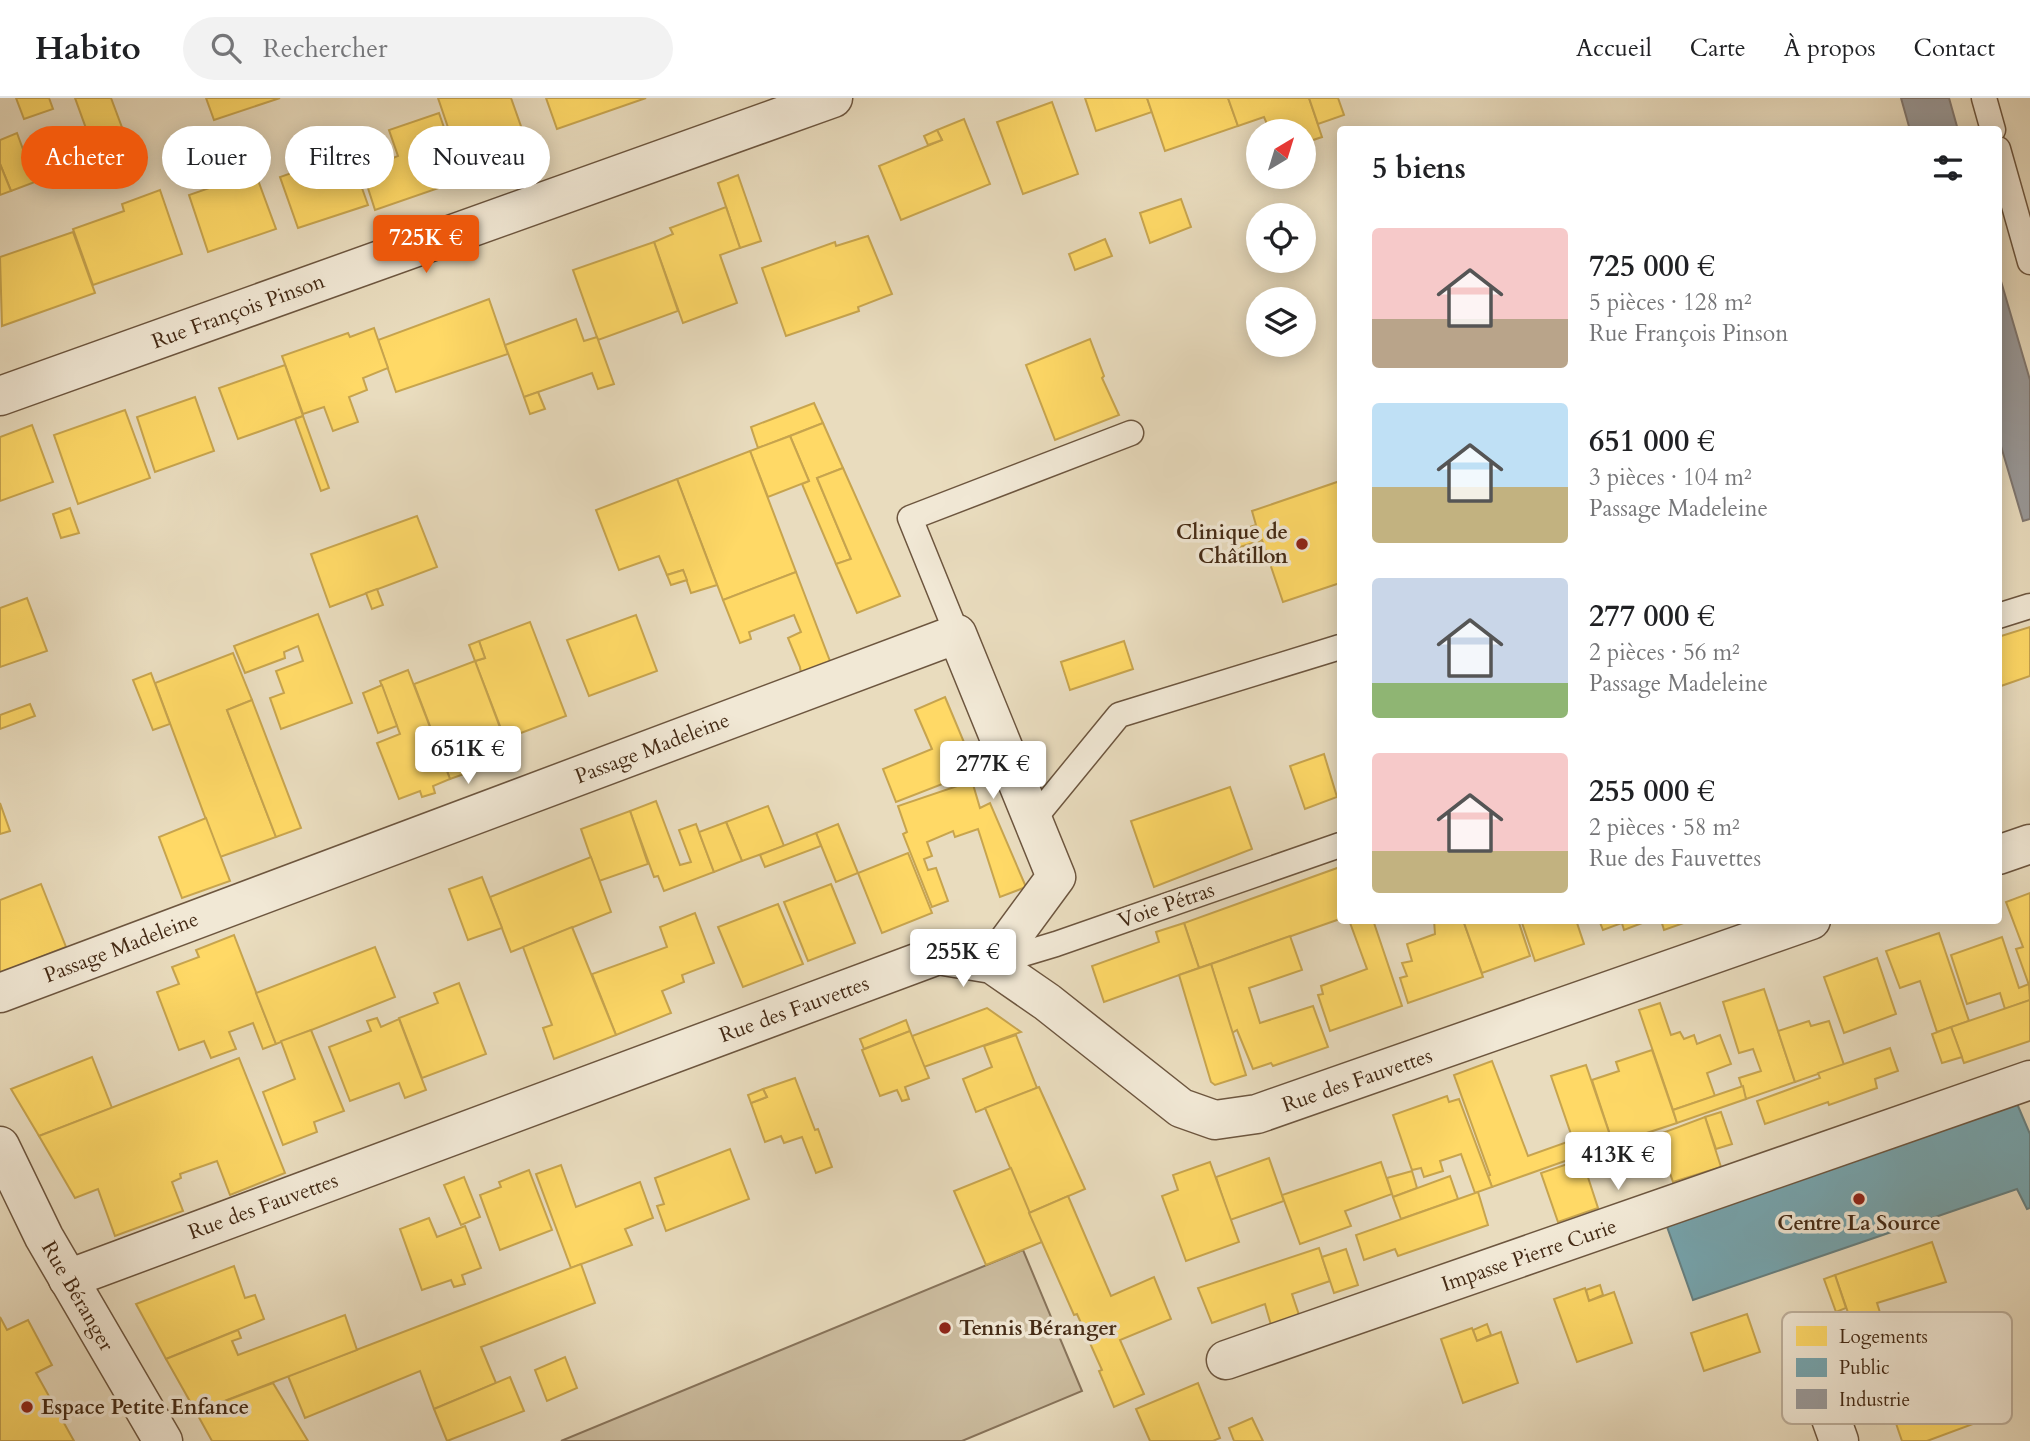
<!DOCTYPE html>
<html lang="fr">
<meta charset="utf-8">
<style>
:root{--surface:#fff;--page:#f2f2f2;--text:#202124;--muted:#757577;--line:#e0e0e0;--accent:#ea580c}
body{margin:0;font-family:Cardo,serif;background:var(--page);color:var(--text);height:100vh;display:flex;flex-direction:column;font-size:26px;white-space:nowrap}
*{box-sizing:border-box;margin:0}
p{font-size:23px;color:var(--muted)}
.icon{flex:none;width:38px;height:38px;fill:none;stroke:currentColor;stroke-width:2;stroke-linecap:round;stroke-linejoin:round}
.map{position:relative;flex:1;overflow:hidden}
.drawer{position:absolute;left:1337px;top:28px;width:665px;height:798px;display:flex;flex-direction:column;background:var(--surface);border-radius:7px;box-shadow:0 4px 18px #0003}
.drawer>*{flex:none}
.top-card{position:absolute;left:21px;top:28px;width:665px;height:63px;display:flex;gap:14px}
.needle{width:46px;rotate:38deg}
.tools{position:absolute;left:1246px;top:21px;display:grid;gap:14px}
.tools a{display:grid;place-items:center;width:70px;height:70px;border-radius:50%;background:var(--surface);box-shadow:0 4px 18px #0003;font-size:35px}
.price{position:absolute;translate:-50% -60px;padding:0 16px;border-radius:7px;background:#fff;color:#222;font-size:23px;line-height:46px;filter:drop-shadow(0 2px 4px #0008)}
.price::after{content:'';position:absolute;left:50%;top:42px;width:21px;height:16px;margin-left:-10px;background:inherit;clip-path:polygon(0 0,100% 0,50% 100%)}
.price.current{background:var(--accent);color:#fff}
ul{padding:0;list-style:none}
li{display:flex;align-items:center;gap:21px;height:175px;padding:0 35px}
li span{display:grid;place-items:center;flex:none;width:196px;height:140px;border-radius:7px;color:#555}
li>.icon{margin-inline-start:auto}
span .icon{width:84px;height:84px;fill:#fffc;stroke-width:1}
li b{font-size:30px}
h2{display:flex;justify-content:space-between;align-items:center;height:84px;padding:0 35px;font-size:30px}
.tag{padding:0 24px;border-radius:32px;background:var(--surface);box-shadow:0 4px 18px #0003;font-size:24px;line-height:63px}
.tag.current{background:var(--accent);color:#fff}
header{display:flex;align-items:center;gap:42px;box-sizing:border-box;height:98px;padding:0 35px;background:var(--surface);border-bottom:2px solid var(--line)}
header strong{font-size:33px}
nav{display:flex;gap:38px;margin-inline-start:auto;font-size:24px}
.search{width:490px;height:63px;background:var(--page);display:flex;align-items:center;gap:18px;box-sizing:border-box;padding:0 24px;border-radius:38px;color:var(--muted);font-size:26px}
.map>svg:first-child{display:block}
.green{fill:#cdbea1;stroke:#88745b;stroke-width:2}
.homes{fill:#ffd966;stroke:#c7a44e;stroke-width:2}
.public{fill:#76a5af;stroke:#678081;stroke-width:2}
.industry{fill:#999;stroke:#807871;stroke-width:2}
.lines{fill:none;stroke-linecap:round;stroke-linejoin:round}
.service-casing{stroke:#6d563f;stroke-width:27}
.minor-casing{stroke:#6d563f;stroke-width:41}
.service{stroke:#f1e8d5;stroke-width:24}
.minor{stroke:#f1e8d5;stroke-width:38}
.poi-dot{fill:#8f2418;stroke:#f1e8d5;stroke-width:2.5}
.labels{text-anchor:middle;stroke-width:7;stroke-linejoin:round;paint-order:stroke}
.street-label{font-size:21px;fill:#442a15;stroke:#f1e8d5}
.poi-label{font-size:21px;font-weight:bold;fill:#442a15;stroke:#f1e8d5;text-anchor:start}
.key{fill:#f1e8d5;stroke:#bdaf9b;stroke-width:2}
.key-label{font-size:19px;fill:#442a15}
</style>
<header>
<strong>Habito</strong>
<div class="search"><svg class="icon" aria-label="search" viewBox="0 0 24 24"><circle cx="10" cy="10" r="6"/><path d="M15 15l6 6"/></svg>Rechercher</div>
<nav><a>Accueil</a><a>Carte</a><a>À propos</a><a>Contact</a></nav>
</header>
<div class="map">
<svg width="2030" height="1343" viewBox="0 0 2030 1343">
<rect width="100%" height="100%" fill="#e9dcbe"/>
<filter id="stains"><feTurbulence type="fractalNoise" baseFrequency=".00286" numOctaves="4"/><feColorMatrix values="0 0 0 0 .2 0 0 0 0 .09 0 0 0 0 .02 0 0 0 .5 -.17"/></filter>
<radialGradient id="worn" r=".72"><stop offset=".6" stop-color="#630" stop-opacity="0"/><stop offset="1" stop-color="#630" stop-opacity=".3"/></radialGradient>
<!-- green -->
<polygon class="green" points="1023,1152 1082,1293 962,1343 561,1343"/>
<!-- homes -->
<g class="homes">
<polygon points="16,0 49,0 53,11 24,21"/>
<polygon points="75,0 111,0 130,51 75,71 65,44 88,36"/>
<polygon points="206,0 280,0 214,22"/>
<polygon points="438,0 511,0 523,34 477,50 474,40 454,47"/>
<polygon points="546,0 646,0 557,31"/>
<polygon points="1085,0 1147,0 1152,14 1096,33"/>
<polygon points="1147,0 1228,0 1238,28 1165,53"/>
<polygon points="1228,0 1309,0 1322,39 1304,45 1304,33 1270,33 1264,19 1238,28"/>
<polygon points="1309,0 1338,0 1344,17 1318,26"/>
<polygon points="1052,4 1078,76 1023,96 997,24"/>
<polygon points="439,15 462,82 375,112 359,62 383,53 386,63 398,58 389,32"/>
<polygon points="964,21 990,86 901,122 879,68 942,42 937,32"/>
<polygon points="937,32 942,42 928,47 924,38"/>
<polygon points="17,35 35,84 11,93 0,66 0,42"/>
<polygon points="346,45 368,107 298,130 280,79 343,57 339,47"/>
<polygon points="0,66 11,93 0,97"/>
<polygon points="255,74 276,131 208,154 189,97"/>
<polygon points="738,77 761,143 740,150 718,85"/>
<polygon points="160,92 182,156 93,187 73,131 124,113 122,106"/>
<polygon points="1181,101 1191,129 1150,145 1140,115"/>
<polygon points="726,109 740,150 720,157 737,205 683,225 654,144 673,136 670,130"/>
<polygon points="73,134 95,195 2,228 0,159"/>
<polygon points="868,138 892,196 858,209 859,213 786,238 762,170 835,144 836,148"/>
<polygon points="1105,141 1112,158 1075,172 1069,156"/>
<polygon points="654,144 678,213 598,242 573,172"/>
<polygon points="489,201 508,256 396,294 378,242"/>
<polygon points="576,221 584,243 597,239 614,286 598,291 592,275 524,299 505,247"/>
<polygon points="374,230 388,270 363,280 367,292 349,299 358,324 333,333 324,309 303,316 282,258 348,235 350,239"/>
<polygon points="1090,241 1104,278 1102,280 1119,317 1055,342 1026,267"/>
<polygon points="285,267 303,318 238,341 219,290"/>
<polygon points="538,294 545,311 530,316 524,299"/>
<polygon points="195,299 214,353 155,374 137,319"/>
<polygon points="814,305 823,325 758,350 751,329"/>
<polygon points="125,312 150,380 78,406 54,337"/>
<polygon points="303,318 329,390 321,393 295,321"/>
<polygon points="823,325 843,370 817,380 851,461 836,466 802,386 809,383 790,338"/>
<polygon points="32,327 53,384 0,403 0,339"/>
<polygon points="790,338 809,383 768,399 750,353"/>
<polygon points="750,353 796,474 723,502 677,381"/>
<polygon points="843,370 900,498 857,515 836,466 851,461 817,380"/>
<polygon points="677,381 717,487 691,495 683,472 667,477 659,458 619,472 596,412"/>
<polygon points="1340,383 1340,485 1283,504 1262,442 1237,450 1232,435 1256,427 1252,413"/>
<polygon points="70,410 79,435 61,440 53,416"/>
<polygon points="417,418 437,469 330,509 311,456"/>
<polygon points="683,472 687,482 671,487 667,477"/>
<polygon points="796,474 833,571 802,583 800,569 788,540 801,534 794,517 749,534 751,541 740,545 723,502"/>
<polygon points="377,491 383,507 372,511 366,495"/>
<polygon points="27,500 47,553 0,569 0,510"/>
<polygon points="318,516 352,605 281,631 270,600 284,595 276,573 303,563 298,548 284,554 285,560 245,575 234,548"/>
<polygon points="636,517 657,573 589,598 567,542"/>
<polygon points="530,524 566,618 505,641 475,563 485,560 479,543"/>
<polygon points="2030,529 2030,578 1998,589 1998,539"/>
<polygon points="479,543 485,560 475,563 469,547"/>
<polygon points="1124,543 1133,571 1070,592 1061,564"/>
<polygon points="233,555 252,602 227,612 276,739 220,759 155,585"/>
<polygon points="475,563 508,651 484,661 487,668 450,681 414,586"/>
<polygon points="408,572 450,681 433,688 435,695 422,699 420,693 399,701 377,645 400,636 380,583"/>
<polygon points="151,575 170,626 153,632 133,582"/>
<polygon points="382,587 397,628 378,635 363,595"/>
<polygon points="945,599 976,673 896,704 883,671 932,651 915,612"/>
<polygon points="252,602 301,730 276,739 227,612"/>
<polygon points="30,606 35,618 0,631 0,617"/>
<polygon points="1324,656 1337,699 1305,711 1290,668"/>
<polygon points="972,683 980,710 990,705 1026,789 1000,799 978,731 955,739 953,733 927,744 932,758 924,761 928,772 936,770 948,803 932,809 903,736 907,734 898,708"/>
<polygon points="1230,689 1252,751 1154,789 1131,723"/>
<polygon points="656,703 680,767 691,764 679,732 696,726 714,774 664,793 658,778 654,779 630,713"/>
<polygon points="0,705 10,733 0,736"/>
<polygon points="768,708 784,748 742,763 726,724"/>
<polygon points="630,713 648,766 599,783 581,731"/>
<polygon points="206,720 230,783 182,800 159,739"/>
<polygon points="726,724 742,763 714,774 699,734"/>
<polygon points="838,726 858,775 836,784 816,735"/>
<polygon points="816,735 821,748 765,769 760,757"/>
<polygon points="908,755 932,815 882,835 858,775"/>
<polygon points="591,759 611,814 511,854 490,799"/>
<polygon points="1340,769 1340,821 1199,870 1184,825"/>
<polygon points="482,779 502,830 468,842 449,791"/>
<polygon points="41,786 66,849 0,875 0,802"/>
<polygon points="831,786 855,845 808,863 784,804"/>
<polygon points="2030,795 2030,890 2016,851 2023,849 2006,804"/>
<polygon points="778,806 803,866 743,889 718,829"/>
<polygon points="695,815 714,865 682,877 684,884 662,893 671,915 616,937 592,876 667,849 660,829"/>
<polygon points="1349,822 1373,822 1402,908 1330,933 1318,897 1323,896 1321,888 1367,871"/>
<polygon points="1434,822 1463,822 1483,879 1408,905 1400,880 1407,878 1402,865 1412,863 1407,846 1435,836"/>
<polygon points="1463,822 1518,822 1530,858 1482,875"/>
<polygon points="1521,822 1576,822 1584,846 1535,863"/>
<polygon points="1599,822 1621,822 1622,825 1603,832"/>
<polygon points="1621,822 1650,822 1624,832"/>
<polygon points="1661,822 1683,822 1684,825 1664,832"/>
<polygon points="1184,825 1199,870 1104,904 1092,868 1159,844 1156,834"/>
<polygon points="572,829 616,937 554,961 543,930 552,927 523,849"/>
<polygon points="1939,835 1969,923 1937,934 1920,883 1900,890 1886,853"/>
<polygon points="234,837 276,946 263,951 253,925 229,934 236,951 211,960 204,943 179,952 157,894 179,886 172,869 199,859 196,852"/>
<polygon points="1290,838 1302,872 1249,890 1260,925 1313,908 1328,949 1273,968 1271,965 1253,971 1237,932 1232,935 1211,866"/>
<polygon points="2002,839 2019,890 2029,886 2030,902 2005,911 2000,895 1967,906 1951,857"/>
<polygon points="375,849 395,899 276,946 256,895"/>
<polygon points="1877,860 1896,916 1844,935 1824,879"/>
<polygon points="1211,866 1246,977 1215,987 1211,984 1179,877"/>
<polygon points="459,885 486,956 422,980 399,920 438,905 434,895"/>
<polygon points="1764,891 1795,984 1746,1001 1739,980 1761,973 1753,951 1739,955 1723,904"/>
<polygon points="2030,902 2030,943 1964,965 1951,929"/>
<polygon points="1660,905 1671,937 1680,934 1684,941 1694,937 1697,946 1720,937 1731,966 1707,975 1715,998 1673,1012 1639,912"/>
<polygon points="987,910 1021,934 924,969 912,938"/>
<polygon points="377,920 381,929 399,921 426,992 405,1000 399,985 350,1003 329,949 371,933 367,923"/>
<polygon points="906,922 910,933 864,951 860,941"/>
<polygon points="1809,923 1811,928 1829,923 1844,967 1795,984 1778,933"/>
<polygon points="1951,929 1962,959 1942,965 1932,936"/>
<polygon points="311,932 344,1013 314,1024 317,1034 283,1047 263,994 295,981 281,943"/>
<polygon points="910,933 929,980 905,989 909,1001 902,1003 897,992 880,998 862,952"/>
<polygon points="1016,937 1037,990 976,1014 963,981 992,969 984,948"/>
<polygon points="1890,950 1898,973 1875,981 1877,990 1829,1007 1828,1004 1765,1026 1757,1003 1820,980 1818,975"/>
<polygon points="1652,952 1677,1025 1613,1046 1592,982 1619,973 1616,964"/>
<polygon points="92,959 112,1010 39,1038 11,991"/>
<polygon points="239,960 285,1075 230,1097 217,1063 180,1076 181,1080 172,1084 183,1113 115,1138 98,1091 75,1100 39,1038"/>
<polygon points="1492,963 1528,1058 1573,1042 1551,978 1586,967 1613,1046 1492,1089 1488,1078 1490,1077 1454,977"/>
<polygon points="795,980 815,1032 818,1031 832,1069 816,1075 802,1039 784,1045 781,1038 765,1044 751,1005 767,999 763,991"/>
<polygon points="1743,988 1746,1001 1677,1025 1673,1012"/>
<polygon points="1039,989 1085,1091 1029,1115 985,1010"/>
<polygon points="763,991 767,999 751,1005 748,997"/>
<polygon points="1447,998 1449,1004 1459,1001 1492,1089 1475,1095 1461,1056 1440,1063 1443,1073 1424,1079 1421,1070 1412,1072 1393,1017"/>
<polygon points="1721,1014 1732,1046 1716,1051 1705,1019"/>
<polygon points="1705,1019 1721,1069 1673,1084 1657,1037"/>
<polygon points="730,1051 749,1101 666,1133 657,1108 664,1106 655,1080"/>
<polygon points="1269,1060 1284,1103 1230,1122 1216,1079"/>
<polygon points="1582,1061 1598,1110 1558,1124 1541,1075"/>
<polygon points="1210,1064 1239,1144 1186,1163 1162,1098 1178,1092 1173,1077"/>
<polygon points="1381,1064 1392,1096 1345,1113 1351,1128 1300,1146 1282,1097"/>
<polygon points="561,1067 576,1109 640,1084 653,1120 625,1131 632,1147 571,1170 536,1076"/>
<polygon points="1011,1070 1042,1144 986,1167 954,1093"/>
<polygon points="529,1072 552,1132 500,1152 480,1097 501,1089 499,1084"/>
<polygon points="1412,1073 1417,1090 1393,1099 1387,1080"/>
<polygon points="1450,1078 1458,1101 1401,1121 1393,1099"/>
<polygon points="464,1079 480,1119 461,1127 444,1087"/>
<polygon points="1478,1094 1488,1127 1398,1158 1395,1151 1364,1162 1356,1137"/>
<polygon points="1068,1098 1111,1198 1154,1179 1171,1221 1120,1242 1144,1296 1114,1309 1099,1273 1102,1272 1077,1216 1074,1217 1029,1115"/>
<polygon points="429,1120 437,1139 465,1128 481,1170 462,1177 465,1186 454,1189 451,1182 422,1192 400,1131"/>
<polygon points="1932,1144 1946,1184 1877,1205 1882,1221 1853,1229 1835,1177"/>
<polygon points="1319,1150 1330,1183 1292,1196 1299,1217 1271,1227 1265,1206 1212,1225 1198,1190"/>
<polygon points="1346,1151 1358,1187 1334,1195 1322,1159"/>
<polygon points="581,1166 595,1205 481,1249 496,1285 434,1311 420,1273 305,1320 288,1278"/>
<polygon points="234,1168 245,1200 255,1197 264,1221 166,1261 136,1206"/>
<polygon points="1835,1177 1846,1210 1836,1214 1824,1181"/>
<polygon points="1600,1187 1603,1197 1589,1203 1586,1192"/>
<polygon points="1585,1190 1589,1203 1614,1194 1632,1245 1577,1264 1554,1201"/>
<polygon points="1747,1216 1760,1254 1704,1273 1691,1235"/>
<polygon points="345,1217 357,1252 196,1314 166,1261 238,1232 241,1240 232,1243 238,1257"/>
<polygon points="0,1219 7,1232 28,1222 52,1267 36,1275 74,1343 0,1343"/>
<polygon points="1487,1226 1491,1237 1477,1243 1473,1232"/>
<polygon points="1472,1230 1477,1243 1501,1234 1518,1285 1463,1305 1441,1241"/>
<polygon points="565,1259 577,1290 547,1303 535,1272"/>
<polygon points="1976,1273 1992,1319 1927,1343 1902,1343 1888,1302"/>
<polygon points="510,1279 524,1313 447,1343 434,1311"/>
<polygon points="273,1285 308,1343 212,1343 196,1314"/>
<polygon points="1198,1285 1220,1340 1213,1343 1150,1343 1136,1311"/>
<polygon points="1252,1320 1263,1343 1234,1343 1229,1330"/>
</g>
<!-- public -->
<polygon class="public" points="2015,1001 2030,1036 2030,1110 2027,1111 2017,1091 1693,1202 1665,1123"/>
<!-- industry -->
<g class="industry">
<polygon points="1901,0 1949,0 1958,32 1910,32"/>
<polygon points="1998,173 2030,282 2030,421 2023,423 1998,338"/>
</g>
<g class="lines">
<!-- service casing -->
<g class="service-casing">
<g id="service">
<polyline points="1984,0 1993,32"/>
<polyline points="1998,51 2030,164"/>
<polyline points="1998,518 2030,508"/>
<polyline points="957,536 910,420 1131,335"/>
<polyline points="1033,722 1119,617 1340,549"/>
<polyline points="993,865 1056,846 1340,747"/>
</g>
</g>
<!-- minor casing -->
<g class="minor-casing">
<g id="minor">
<polyline points="0,298 833,0"/>
<polyline points="1998,757 2030,746"/>
<polyline points="0,895 957,536 1056,779 992,866"/>
<polyline points="0,1048 44,1139 163,1343"/>
<polyline points="68,1181 938,857 992,866 1047,904 1181,1010 1215,1022 1257,1016 1811,822"/>
<polyline points="1226,1262 2030,982"/>
<polyline points="1824,1301 1839,1343"/>
</g>
</g>
<!-- service -->
<use href="#service" class="service"/>
<!-- minor -->
<use href="#minor" class="minor"/>
</g>
<!-- markers -->
<g class="poi-dot">
<circle cx="1302" cy="446" r="7"/>
<circle cx="1859" cy="1101" r="7"/>
<circle cx="945" cy="1230" r="7"/>
<circle cx="27" cy="1309" r="7"/>
</g>
<g class="labels">
<!-- street labels -->
<g class="street-label">
<text transform="translate(238 213) rotate(-20)" y="7">Rue François Pinson</text>
<text transform="translate(652 650) rotate(-21)" y="7">Passage Madeleine</text>
<text transform="translate(1166 807) rotate(-19)" y="7">Voie Pétras</text>
<text transform="translate(121 849) rotate(-21)" y="7">Passage Madeleine</text>
<text transform="translate(794 911) rotate(-20)" y="7">Rue des Fauvettes</text>
<text transform="translate(1357 982) rotate(-19)" y="7">Rue des Fauvettes</text>
<text transform="translate(263 1108) rotate(-20)" y="7">Rue des Fauvettes</text>
<text transform="translate(1529 1157) rotate(-19)" y="7">Impasse Pierre Curie</text>
<text transform="translate(78 1198) rotate(60)" y="7">Rue Béranger</text>
</g>
<!-- poi labels -->
<g class="poi-label">
<text x="1288" y="441" text-anchor="end">Clinique de<tspan x="1288" dy="24">Châtillon</tspan></text>
<text x="1859" y="1132" text-anchor="middle">Centre La Source</text>
<text x="959" y="1237">Tennis Béranger</text>
<text x="41" y="1316">Espace Petite Enfance</text>
</g>
</g>
<!-- legend -->
<rect x="1782" y="1214" width="230" height="112" rx="10" class="key"/>
<rect x="1796" y="1228" width="31" height="20" fill="#ffd966"/>
<rect x="1796" y="1260" width="31" height="19" fill="#76a5af"/>
<rect x="1796" y="1291" width="31" height="20" fill="#999"/>
<g class="key-label">
<text x="1839" y="1245">Logements</text>
<text x="1839" y="1276">Public</text>
<text x="1839" y="1308">Industrie</text>
</g>
<rect width="100%" height="100%" filter="url(#stains)"/>
<rect width="100%" height="100%" fill="url(#worn)"/>
</svg>
<div class="tools">
<a><svg class="needle" viewBox="-14 -14 28 28"><path d="M0-13l5 13h-10z" fill="#e53935"/><path d="M0 13l5-13h-10z" fill="#757577"/></svg></a>
<a><svg class="icon" aria-label="locate" viewBox="0 0 24 24"><circle cx="12" cy="12" r="6"/><path d="M12 2v4M12 18v4M2 12h4M18 12h4"/></svg></a>
<a><svg class="icon" aria-label="layers" viewBox="0 0 24 24"><path d="M12 4l9 5-9 5-9-5zM3 14l9 5 9-5"/></svg></a>
</div>
<b class="price current" style="left:426px;top:177px">725K €</b>
<b class="price" style="left:468px;top:688px">651K €</b>
<b class="price" style="left:993px;top:703px">277K €</b>
<b class="price" style="left:963px;top:891px">255K €</b>
<b class="price" style="left:1618px;top:1094px">413K €</b>
<div class="top-card">
<a class="tag current">Acheter</a>
<a class="tag">Louer</a>
<a class="tag">Filtres</a>
<a class="tag">Nouveau</a>
</div>
<section class="drawer">
<h2>5 biens<svg class="icon" aria-label="filters" viewBox="0 0 24 24"><path d="M4 7h16M4 17h16"/><circle cx="9" cy="7" r="2"/><circle cx="15" cy="17" r="2"/></svg></h2>
<ul>
<li><span style="background:linear-gradient(#f6c9c9 65%,#b9a48a 0)"><svg class="icon" aria-label="home" viewBox="0 0 24 24"><path d="M3 11l9-7 9 7M6 9v11h12V9"/></svg></span><div><b>725 000 €</b><p>5 pièces · 128 m²</p><p>Rue François Pinson</p></div></li>
<li><span style="background:linear-gradient(#bfe0f5 60%,#c2b280 0)"><svg class="icon" aria-label="home" viewBox="0 0 24 24"><path d="M3 11l9-7 9 7M6 9v11h12V9"/></svg></span><div><b>651 000 €</b><p>3 pièces · 104 m²</p><p>Passage Madeleine</p></div></li>
<li><span style="background:linear-gradient(#c9d6e8 75%,#8fb573 0)"><svg class="icon" aria-label="home" viewBox="0 0 24 24"><path d="M3 11l9-7 9 7M6 9v11h12V9"/></svg></span><div><b>277 000 €</b><p>2 pièces · 56 m²</p><p>Passage Madeleine</p></div></li>
<li><span style="background:linear-gradient(#f6c9c9 70%,#c2b280 0)"><svg class="icon" aria-label="home" viewBox="0 0 24 24"><path d="M3 11l9-7 9 7M6 9v11h12V9"/></svg></span><div><b>255 000 €</b><p>2 pièces · 58 m²</p><p>Rue des Fauvettes</p></div></li>
</ul>
</section>
</div>
